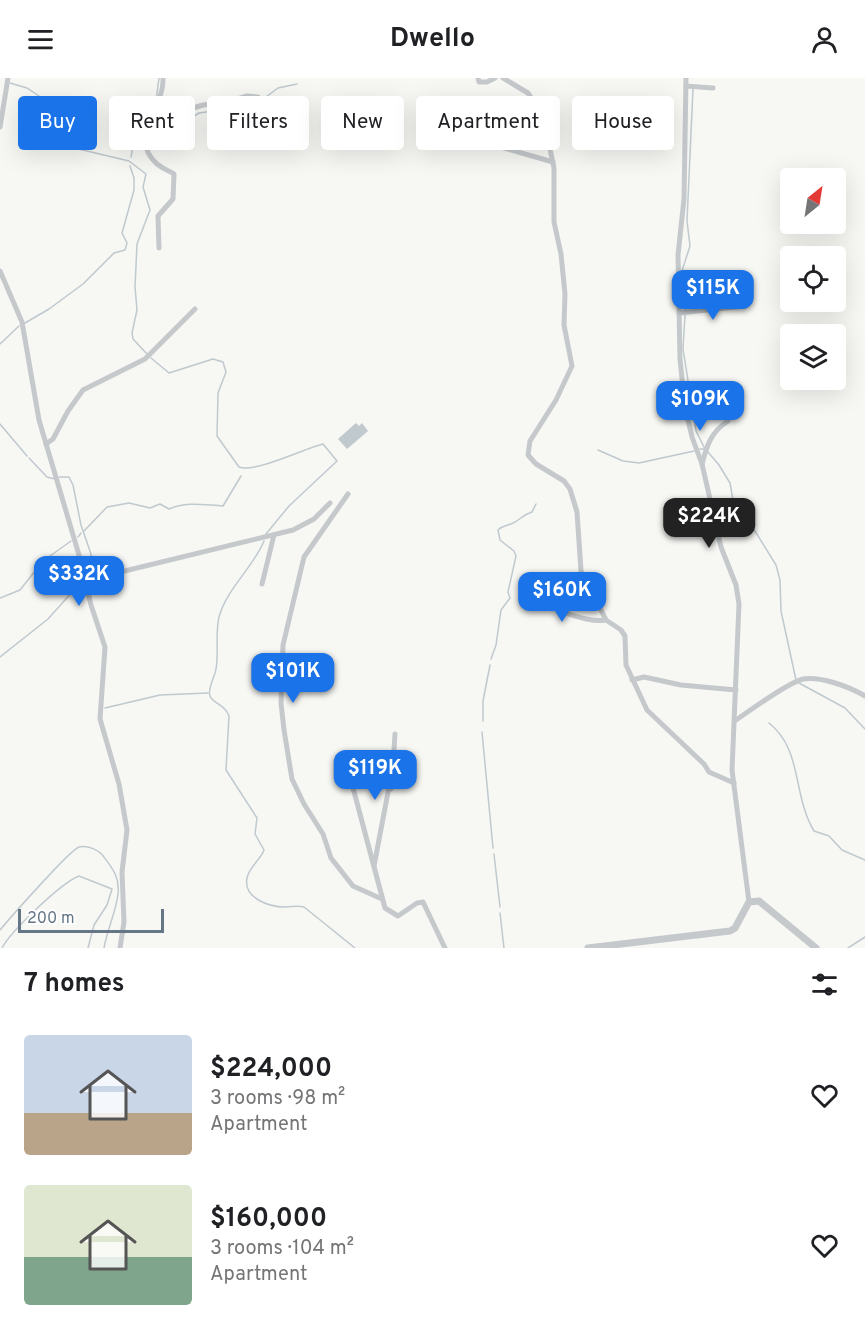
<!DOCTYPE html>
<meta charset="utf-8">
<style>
:root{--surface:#fff;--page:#f2f2f2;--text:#202124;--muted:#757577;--accent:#1a73e8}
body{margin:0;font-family:Overpass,sans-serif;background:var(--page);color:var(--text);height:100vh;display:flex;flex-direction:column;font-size:22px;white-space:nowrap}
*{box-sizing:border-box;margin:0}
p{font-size:20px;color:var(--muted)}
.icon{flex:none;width:33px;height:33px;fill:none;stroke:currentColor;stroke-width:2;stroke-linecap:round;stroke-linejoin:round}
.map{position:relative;height:870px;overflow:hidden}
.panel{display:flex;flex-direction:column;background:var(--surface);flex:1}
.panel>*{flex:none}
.banner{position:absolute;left:18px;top:18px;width:830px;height:54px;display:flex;gap:12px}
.needle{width:39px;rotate:30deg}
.tools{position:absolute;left:780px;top:90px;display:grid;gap:12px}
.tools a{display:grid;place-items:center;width:66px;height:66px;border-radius:6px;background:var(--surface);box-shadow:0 6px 24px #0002;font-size:30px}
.scale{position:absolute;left:18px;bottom:15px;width:146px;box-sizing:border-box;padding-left:6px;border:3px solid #657687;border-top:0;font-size:16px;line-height:21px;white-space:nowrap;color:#657687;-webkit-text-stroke:4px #fff;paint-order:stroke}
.price{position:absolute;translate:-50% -51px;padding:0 14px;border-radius:12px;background:var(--accent);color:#fff;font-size:20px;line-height:39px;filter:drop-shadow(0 2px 3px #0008)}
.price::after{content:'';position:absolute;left:50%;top:36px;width:18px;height:14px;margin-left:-9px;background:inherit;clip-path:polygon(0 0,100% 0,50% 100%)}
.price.on{background:#222;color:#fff}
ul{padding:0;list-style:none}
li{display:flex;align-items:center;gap:18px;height:150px;padding:0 24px}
li span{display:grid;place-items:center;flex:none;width:168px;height:120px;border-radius:6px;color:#555}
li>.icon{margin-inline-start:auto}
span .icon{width:72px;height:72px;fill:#fffc;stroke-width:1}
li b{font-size:26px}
h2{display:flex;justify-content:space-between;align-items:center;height:72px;padding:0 24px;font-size:26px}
.pill{padding:0 21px;border-radius:6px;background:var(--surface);box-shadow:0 6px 24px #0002;font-size:21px;line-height:54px}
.pill.on{background:var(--accent);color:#fff}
header{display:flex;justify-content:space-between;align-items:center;height:78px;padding:0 24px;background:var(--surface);font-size:27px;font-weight:700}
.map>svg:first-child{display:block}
.water{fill:#bfc9ce}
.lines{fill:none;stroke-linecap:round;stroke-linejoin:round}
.stream{stroke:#bfc9ce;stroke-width:1.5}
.minor{stroke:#c5c9cc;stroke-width:5}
.tertiary{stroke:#c5c9cc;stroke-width:7}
</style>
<header><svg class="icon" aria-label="menu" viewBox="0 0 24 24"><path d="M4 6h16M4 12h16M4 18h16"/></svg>Dwello<svg class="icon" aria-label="person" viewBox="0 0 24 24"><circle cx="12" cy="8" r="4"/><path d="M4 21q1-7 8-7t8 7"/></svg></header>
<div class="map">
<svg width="865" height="870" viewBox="0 0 865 870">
<rect width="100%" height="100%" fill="#f7f7f4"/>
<!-- water -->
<polygon class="water" points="356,345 359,348 362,345 368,353 347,371 338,361"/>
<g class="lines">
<!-- stream -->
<g class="stream">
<polyline points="10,5 27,10 39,18 49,45 66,68 129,83 146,96 143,109 150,132 137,166 135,209 137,232 132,255 133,261 147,276"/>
<polyline points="259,19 266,19 278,10 297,6"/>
<polyline points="156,23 159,0"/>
<polyline points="152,46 181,46 199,35 235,30 249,21"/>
<polyline points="142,49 148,46"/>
<polyline points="131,79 135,59 153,30"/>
<polyline points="685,232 686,212 681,196 690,168 687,143 693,11"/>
<polyline points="685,237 683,271 696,353 705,371 700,371"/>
<polyline points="25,245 49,231 83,206 114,175 125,172 127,165 122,155 134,112 134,100 130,88"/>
<polyline points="0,266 19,248"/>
<path d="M 151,280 L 169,295 L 213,281 L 223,284 L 226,294 L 218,315 L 217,358 L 239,389 C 255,395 303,371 323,366 L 337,383 L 289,428 L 266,456"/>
<polyline points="0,346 27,378"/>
<polyline points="598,372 623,383 639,385 694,373"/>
<polyline points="708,374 719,387 730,405 736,439 755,453 776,487 780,502 781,533 796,602"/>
<polyline points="29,380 47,399 55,401"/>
<polyline points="59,399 69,399 73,407 81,447 91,476 92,489 87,500"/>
<path d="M 84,453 L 107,429 L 129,425 L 150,430 L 160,426 L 169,431 C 187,423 204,427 223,428 L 241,398"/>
<polyline points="78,459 81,455"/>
<path d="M 264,463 C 253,490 227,510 219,539 C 215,556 219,574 216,591 C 215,598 207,612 210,618 C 213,626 225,626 229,638 L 226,692 L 257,740 L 255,756 L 264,772 C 261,781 249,789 247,800 C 243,820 269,829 285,829 C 292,829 297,827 304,829 L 355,870"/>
<polyline points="0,520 20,512 43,483 71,463"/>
<polyline points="0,579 48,541 82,503"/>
<path d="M 491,581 L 496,567 L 501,532 L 510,520 L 508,514 L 516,478 L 514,473 L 500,462 L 498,452 C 503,447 507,448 513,445 C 520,442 522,437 532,434 L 536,426"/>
<polyline points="799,605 845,630 865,651"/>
<polyline points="105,630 160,617 208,615"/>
<polyline points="483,643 483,623 490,587"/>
<path d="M 769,645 C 803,672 792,716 814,753 L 829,758 L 842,772 L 865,782"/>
<polyline points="482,654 493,770"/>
<polyline points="494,776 500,829"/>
<polyline points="500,835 504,870"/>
<path d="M 0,852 C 10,840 70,772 79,769 C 88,767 99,772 104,779 C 113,791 120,800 118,816 C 116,834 107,852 104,870"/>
<path d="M 2,870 C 11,853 61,805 79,798 L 112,811 L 107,827 L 94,847 L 88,870"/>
<polyline points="848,870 865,859"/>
</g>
<!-- minor -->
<g class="minor">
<polyline points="478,0 479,4 487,4 495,0"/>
<polyline points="503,0 528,15 543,38 554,90 554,144 561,176 565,216 564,247 572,288 556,322 530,363 528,377 536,386 564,403 570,411 577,434 581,493 606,542 621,552 625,558 626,587 647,632 704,686 709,694 734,705"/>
<polyline points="686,0 684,121 678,177 680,281 685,330 692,359 702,386 721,469 736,507 739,526 732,692 749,824"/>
<polyline points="686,8 713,10"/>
<polyline points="152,37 164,39 203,27 228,24 247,18 258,19 256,28 243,41"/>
<polyline points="0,49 8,0"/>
<polyline points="504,70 553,84"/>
<path d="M 159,170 L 158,138 L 173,121 L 174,96 C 169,93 162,90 157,86 C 127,60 165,29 163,0"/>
<polyline points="0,193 22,244 39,342 79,477 91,527 105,569 100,641 119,706 127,752 122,794 124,844 120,870"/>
<polyline points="679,235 745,228"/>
<polyline points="46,366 53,361 68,333 83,312 145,281 195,231"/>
<path d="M 702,386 C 707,367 711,354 728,343"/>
<polyline points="348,416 304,479 283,567 281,625 284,652 292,701 304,726 323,756 331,780 353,808 382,821"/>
<polyline points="86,505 100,499 293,452 314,441 330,425"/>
<polyline points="262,506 274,457"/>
<path d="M 523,516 C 545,526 583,546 606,542"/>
<polyline points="632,602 644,599 681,607 736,612"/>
<path d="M 736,642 C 751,632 787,605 803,601 C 821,598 850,609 865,618"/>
<polyline points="352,706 385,830 398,838 417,825 423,824 445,870"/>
<polyline points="391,711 406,681"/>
<polyline points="374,788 393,688 395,656"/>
</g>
<!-- tertiary -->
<polyline class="tertiary" points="588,870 730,853 735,850 749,824 759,823 816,870"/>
</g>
</svg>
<div class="tools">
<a><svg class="needle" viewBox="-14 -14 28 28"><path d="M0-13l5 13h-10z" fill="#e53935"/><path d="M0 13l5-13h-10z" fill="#757577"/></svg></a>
<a><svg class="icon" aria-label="locate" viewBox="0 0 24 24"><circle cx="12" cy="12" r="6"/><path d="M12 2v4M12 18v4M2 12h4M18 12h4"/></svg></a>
<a><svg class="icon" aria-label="layers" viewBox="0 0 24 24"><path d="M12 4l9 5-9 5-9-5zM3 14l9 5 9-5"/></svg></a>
</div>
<div class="scale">200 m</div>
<b class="price" style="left:713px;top:243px">$115K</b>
<b class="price" style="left:700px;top:354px">$109K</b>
<b class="price on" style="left:709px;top:471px">$224K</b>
<b class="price" style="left:79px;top:529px">$332K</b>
<b class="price" style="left:562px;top:545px">$160K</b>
<b class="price" style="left:293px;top:626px">$101K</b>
<b class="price" style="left:375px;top:723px">$119K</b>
<div class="banner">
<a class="pill on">Buy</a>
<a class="pill">Rent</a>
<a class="pill">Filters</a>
<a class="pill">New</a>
<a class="pill">Apartment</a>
<a class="pill">House</a>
</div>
</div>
<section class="panel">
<h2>7 homes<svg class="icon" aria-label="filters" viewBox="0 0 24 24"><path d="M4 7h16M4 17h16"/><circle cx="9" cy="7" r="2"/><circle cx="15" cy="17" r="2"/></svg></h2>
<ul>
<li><span style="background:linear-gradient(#c9d6e8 65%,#b9a48a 0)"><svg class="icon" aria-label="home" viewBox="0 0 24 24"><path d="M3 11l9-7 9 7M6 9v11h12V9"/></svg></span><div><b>$224,000</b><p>3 rooms · 98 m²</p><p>Apartment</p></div><svg class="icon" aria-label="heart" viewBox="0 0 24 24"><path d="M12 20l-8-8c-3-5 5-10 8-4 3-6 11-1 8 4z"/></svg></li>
<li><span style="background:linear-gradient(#dfe7d0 60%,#7fa58c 0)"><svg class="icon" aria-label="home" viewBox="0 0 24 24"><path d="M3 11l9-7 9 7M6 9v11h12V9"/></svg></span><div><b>$160,000</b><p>3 rooms · 104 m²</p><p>Apartment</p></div><svg class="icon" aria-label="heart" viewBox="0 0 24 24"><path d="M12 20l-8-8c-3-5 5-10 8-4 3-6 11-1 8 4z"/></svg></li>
</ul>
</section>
